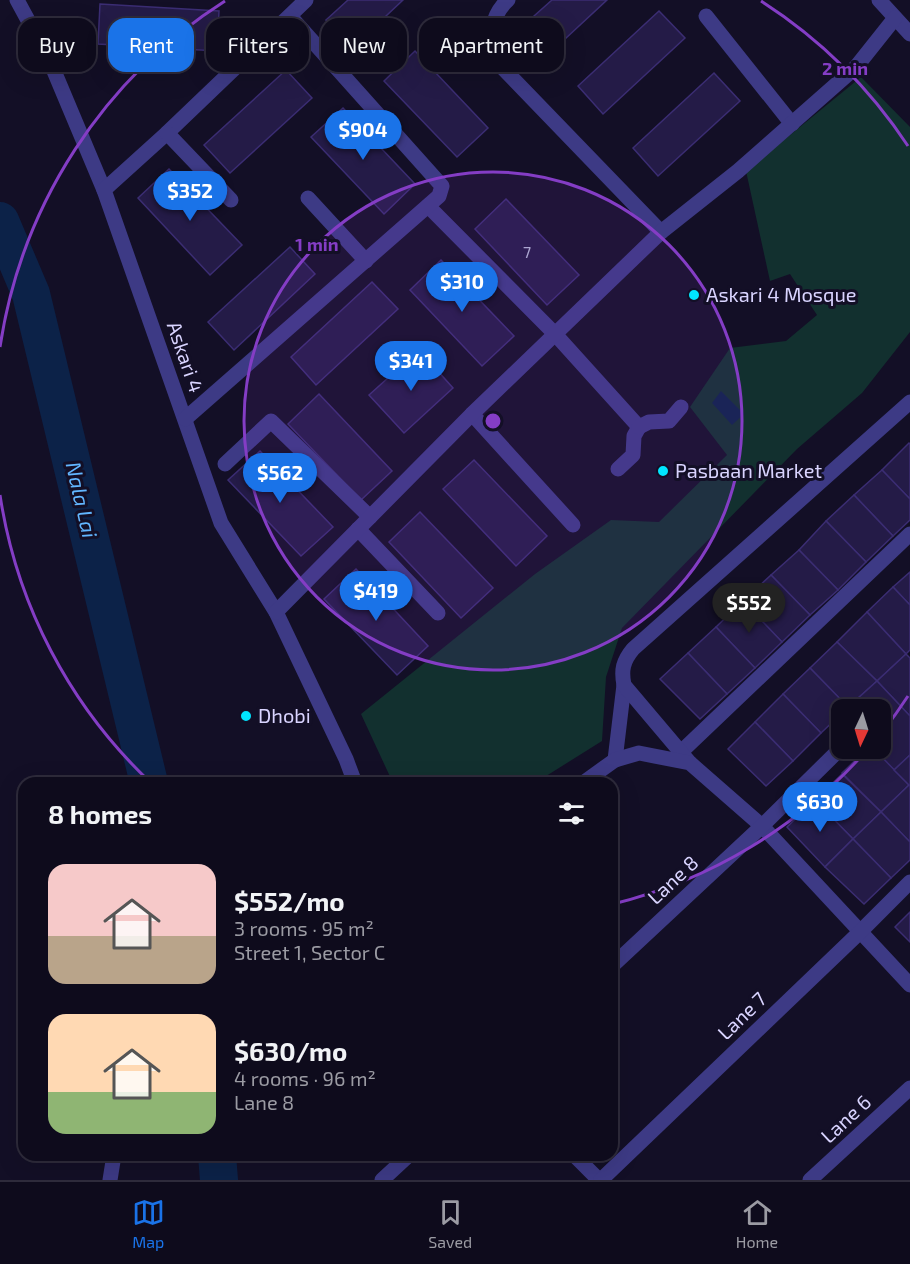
<!DOCTYPE html>
<meta charset="utf-8">
<style>
:root{--surface:#0e0b1c;--page:#1c1929;--text:#f1f3f6;--muted:#9b9ba3;--line:#2e2b3b;--accent:#1a73e8}
body{margin:0;font-family:"Exo 2",sans-serif;background:var(--page);color:var(--text);height:100vh;display:flex;flex-direction:column;font-size:22px;white-space:nowrap}
*{box-sizing:border-box;margin:0}
p{font-size:20px;color:var(--muted)}
.icon{flex:none;width:33px;height:33px;fill:none;stroke:currentColor;stroke-width:2;stroke-linecap:round;stroke-linejoin:round}
.map{position:relative;flex:1;overflow:hidden}
.details{position:absolute;left:18px;top:777px;width:600px;height:384px;display:flex;flex-direction:column;background:var(--surface);border-radius:18px;box-shadow:0 6px 24px #0002,0 0 0 2px var(--line)}
.details>*{flex:none}
.banner{position:absolute;left:18px;top:18px;width:600px;height:54px;display:flex;gap:12px}
.needle{width:39px;rotate:184deg}
.fabs{position:absolute;left:831px;top:699px;display:grid;gap:12px}
.fabs a{display:grid;place-items:center;width:60px;height:60px;border-radius:12px;background:var(--surface);box-shadow:0 6px 24px #0002,0 0 0 2px var(--line);font-size:30px}
.price{position:absolute;translate:-50% -51px;padding:0 14px;border-radius:21px;background:var(--accent);color:#fff;font-size:20px;line-height:39px;filter:drop-shadow(0 2px 3px #0008)}
.price::after{content:'';position:absolute;left:50%;top:36px;width:18px;height:14px;margin-left:-9px;background:inherit;clip-path:polygon(0 0,100% 0,50% 100%)}
.price.on{background:#222;color:#fff}
ul{padding:0;list-style:none}
li{display:flex;align-items:center;gap:18px;height:150px;padding:0 30px}
li span{display:grid;place-items:center;flex:none;width:168px;height:120px;border-radius:18px;color:#555}
li>.icon{margin-inline-start:auto}
span .icon{width:72px;height:72px;fill:#fffc;stroke-width:1}
li b{font-size:26px}
h2{display:flex;justify-content:space-between;align-items:center;height:72px;padding:0 30px;font-size:26px}
.tag{padding:0 21px;border-radius:18px;background:var(--surface);box-shadow:0 6px 24px #0002,0 0 0 2px var(--line);font-size:21px;line-height:54px}
.tag.on{background:var(--accent);color:#fff}
.tab-bar{display:flex;justify-content:space-around;align-items:center;height:84px;border-top:2px solid var(--line);background:var(--surface);font-size:16px;color:var(--muted)}
.tab-bar a{display:grid;justify-items:center;gap:3px}
.tab-bar .on{color:var(--accent)}
.map>svg:first-child{display:block}
.green{fill:#12302f}
.water{fill:#0c2248}
.lines{fill:none;stroke-linecap:round;stroke-linejoin:round}
.river{stroke:#0c2248;stroke-width:38}
.building{fill:#241b47;stroke:#3b2d73;stroke-width:1.5}
.street{stroke:#3d3a85;stroke-width:15}
.ring{fill:none;stroke:#843dc5;stroke-width:3}
.poi-dot{fill:#00e5ff;stroke:#130f26;stroke-width:2}
.labels{text-anchor:middle;stroke-width:6;stroke-linejoin:round;paint-order:stroke}
.number-label{font-size:16px;fill:#aca6d1}
.poi-label{font-size:20px;fill:#d9d4ff;stroke:#130f26;text-anchor:start}
.street-label{font-size:20px;fill:#d9d4ff;stroke:#130f26}
.water-label{font-size:21px;font-style:italic;fill:#62b6ff;stroke:#130f26}
.centre{fill:#843dc5;stroke:#130f26;stroke-width:3}
.ring-label{font-size:18px;text-anchor:middle;font-weight:bold;fill:#843dc5;stroke:#130f26;stroke-width:6;stroke-linejoin:round;paint-order:stroke}
</style>
<div class="map">
<svg width="910" height="1180" viewBox="0 0 910 1180">
<rect width="100%" height="100%" fill="#130f26"/>
<!-- green -->
<polygon class="green" points="861,77 910,127 910,332 862,393 797,449 622,628 606,677 602,741 535,783 393,783 361,714 535,574 611,520 659,522 727,455 690,407 730,348 786,341 817,315 790,274 770,281 746,171"/>
<!-- water -->
<polygon class="water" points="721,391 744,414 732,425 712,403"/>
<g class="lines">
<!-- river -->
<g class="river">
<polyline points="0,221 31,294 149,783"/>
<polyline points="217,1155 219,1180"/>
</g>
</g>
<!-- building -->
<g class="building">
<polygon points="348,0 403,0 352,48 326,20"/>
<polygon points="552,0 607,0 551,52 525,24"/>
<polygon points="100,4 219,11 217,51 98,44"/>
<polygon points="659,11 685,38 603,114 578,86"/>
<polygon points="415,51 488,128 457,157 384,81"/>
<polygon points="286,70 312,98 230,173 204,145"/>
<polygon points="714,73 740,101 658,176 633,148"/>
<polygon points="343,108 415,184 384,214 311,137"/>
<polygon points="169,169 242,245 210,275 138,198"/>
<polygon points="506,199 579,275 547,305 475,229"/>
<polygon points="290,247 315,274 234,350 208,322"/>
<polygon points="441,260 514,336 482,366 410,290"/>
<polygon points="372,282 398,309 316,385 291,357"/>
<polygon points="419,350 453,388 404,433 369,395"/>
<polygon points="319,394 392,471 361,500 288,424"/>
<polygon points="909,443 910,444 910,499 882,470"/>
<polygon points="260,451 333,527 301,556 228,480"/>
<polygon points="474,460 547,536 516,566 443,489"/>
<polygon points="882,470 910,499 910,520 893,536 854,495"/>
<polygon points="854,495 893,536 866,562 826,521"/>
<polygon points="420,512 493,588 461,618 389,542"/>
<polygon points="826,521 866,562 838,590 799,550"/>
<polygon points="799,550 838,590 810,615 771,575"/>
<polygon points="356,569 428,646 397,675 324,599"/>
<polygon points="910,572 910,605 893,587"/>
<polygon points="771,575 810,615 782,642 743,601"/>
<polygon points="893,587 910,605 910,650 906,654 867,612"/>
<polygon points="743,601 782,642 755,668 716,627"/>
<polygon points="867,612 906,654 877,681 837,642"/>
<polygon points="716,627 755,668 727,694 688,653"/>
<polygon points="837,642 877,681 848,707 810,668"/>
<polygon points="688,653 727,694 700,719 660,679"/>
<polygon points="906,654 910,658 910,716 877,681"/>
<polygon points="810,668 848,707 842,710 842,713 821,733 783,694"/>
<polygon points="877,681 910,716 910,755 894,770 873,748 880,748 880,710 845,710"/>
<polygon points="783,694 821,733 793,761 755,722"/>
<polygon points="755,722 793,761 766,786 728,749"/>
<polygon points="868,748 873,748 909,785 881,812 842,773"/>
<polygon points="910,755 910,786 894,770"/>
<polygon points="842,774 881,812 853,839 815,800"/>
<polygon points="909,785 910,786 910,842 881,812"/>
<polygon points="815,800 853,839 825,867 787,827"/>
<polygon points="881,812 910,842 910,860 891,878 853,839"/>
<polygon points="853,839 891,878 864,904 825,867"/>
<polygon points="910,912 910,942 895,927"/>
</g>
<g class="lines">
<!-- street -->
<g class="street">
<polyline points="17,0 49,59 104,190"/>
<polyline points="306,0 167,133 104,190 221,523 276,612 346,759 355,783"/>
<path d="M 508,0 C 491,15 488,39 495,60 L 661,232"/>
<polyline points="879,0 910,34"/>
<polyline points="706,16 792,124"/>
<polyline points="167,133 231,200"/>
<polyline points="308,198 366,261"/>
<polyline points="428,206 555,334 639,427 634,436 633,455 618,469"/>
<polyline points="472,414 573,525"/>
<polyline points="185,419 439,196 442,186 290,16"/>
<polyline points="639,427 649,422 669,421 681,407"/>
<polyline points="225,464 271,421 370,517"/>
<polyline points="358,529 438,613"/>
<polyline points="276,612 472,414 661,232 738,171 856,67 895,18"/>
<polyline points="682,751 910,534"/>
<polyline points="615,760 624,685"/>
<path d="M 690,763 L 624,685 C 621,670 623,661 633,649 L 910,402"/>
<polyline points="583,783 615,760 639,753 690,763 762,826 910,985"/>
<polyline points="612,966 762,826 842,747"/>
<polyline points="574,1155 599,1180"/>
<polyline points="110,1180 114,1155"/>
<polyline points="382,1180 409,1155"/>
<polyline points="601,1180 861,931 910,882"/>
<polyline points="810,1180 910,1088"/>
</g>
</g>
<!-- distance rings -->
<circle cx="493" cy="421" r="249" fill="#843dc5" fill-opacity=".12"/>
<g class="ring">
<circle cx="493" cy="421" r="249"/>
<path d="M908 696A498 498 0 0 1 883 731M866 751A498 498 0 0 1 613 904M150 782A498 498 0 0 1 0 495M0 347A498 498 0 0 1 225 1M761 1A498 498 0 0 1 908 146"/>
</g>
<!-- markers -->
<g class="poi-dot">
<circle cx="694" cy="295" r="6"/>
<circle cx="663" cy="471" r="6"/>
<circle cx="246" cy="716" r="6"/>
</g>
<g class="labels">
<!-- number labels -->
<g class="number-label">
<text x="527" y="258">7</text>
</g>
<!-- poi labels -->
<g class="poi-label">
<text x="706" y="302">Askari 4 Mosque</text>
<text x="675" y="478">Pasbaan Market</text>
<text x="258" y="723">Dhobi</text>
</g>
<!-- street labels -->
<g class="street-label">
<text transform="translate(185 357) rotate(71)" y="7">Askari 4</text>
<text transform="translate(673 880) rotate(-43)" y="7">Lane 8</text>
<text transform="translate(742 1016) rotate(-44)" y="7">Lane 7</text>
<text transform="translate(846 1119) rotate(-43)" y="7">Lane 6</text>
</g>
<!-- water labels -->
<g class="water-label">
<text transform="translate(81 500) rotate(77)" y="7">Nala Lai</text>
</g>
</g>
<circle cx="493" cy="421" r="9" class="centre"/>
<g class="ring-label">
<text x="845" y="75">2 min</text>
<text x="317" y="251">1 min</text>
</g>
</svg>
<div class="fabs">
<a><svg class="needle" viewBox="-14 -14 28 28"><path d="M0-13l5 13h-10z" fill="#e53935"/><path d="M0 13l5-13h-10z" fill="#9b9ba3"/></svg></a>
</div>
<b class="price" style="left:363px;top:161px">$904</b>
<b class="price" style="left:190px;top:222px">$352</b>
<b class="price" style="left:462px;top:313px">$310</b>
<b class="price" style="left:411px;top:392px">$341</b>
<b class="price" style="left:280px;top:504px">$562</b>
<b class="price" style="left:376px;top:622px">$419</b>
<b class="price on" style="left:749px;top:634px">$552</b>
<b class="price" style="left:820px;top:833px">$630</b>
<div class="banner">
<a class="tag">Buy</a>
<a class="tag on">Rent</a>
<a class="tag">Filters</a>
<a class="tag">New</a>
<a class="tag">Apartment</a>
</div>
<section class="details">
<h2>8 homes<svg class="icon" aria-label="filters" viewBox="0 0 24 24"><path d="M4 7h16M4 17h16"/><circle cx="9" cy="7" r="2"/><circle cx="15" cy="17" r="2"/></svg></h2>
<ul>
<li><span style="background:linear-gradient(#f6c9c9 60%,#b9a48a 0)"><svg class="icon" aria-label="home" viewBox="0 0 24 24"><path d="M3 11l9-7 9 7M6 9v11h12V9"/></svg></span><div><b>$552/mo</b><p>3 rooms · 95 m²</p><p>Street 1, Sector C</p></div></li>
<li><span style="background:linear-gradient(#ffd9b3 65%,#8fb573 0)"><svg class="icon" aria-label="home" viewBox="0 0 24 24"><path d="M3 11l9-7 9 7M6 9v11h12V9"/></svg></span><div><b>$630/mo</b><p>4 rooms · 96 m²</p><p>Lane 8</p></div></li>
</ul>
</section>
</div>
<nav class="tab-bar">
<a class="on"><svg class="icon" aria-label="map" viewBox="0 0 24 24"><path d="M3 6l6-2 6 2 6-2v14l-6 2-6-2-6 2zM9 4v14M15 6v14"/></svg>Map</a>
<a><svg class="icon" aria-label="saved" viewBox="0 0 24 24"><path d="M7 4h10v16l-5-4-5 4z"/></svg>Saved</a>
<a><svg class="icon" aria-label="home" viewBox="0 0 24 24"><path d="M3 11l9-7 9 7M6 9v11h12V9"/></svg>Home</a>
</nav>
